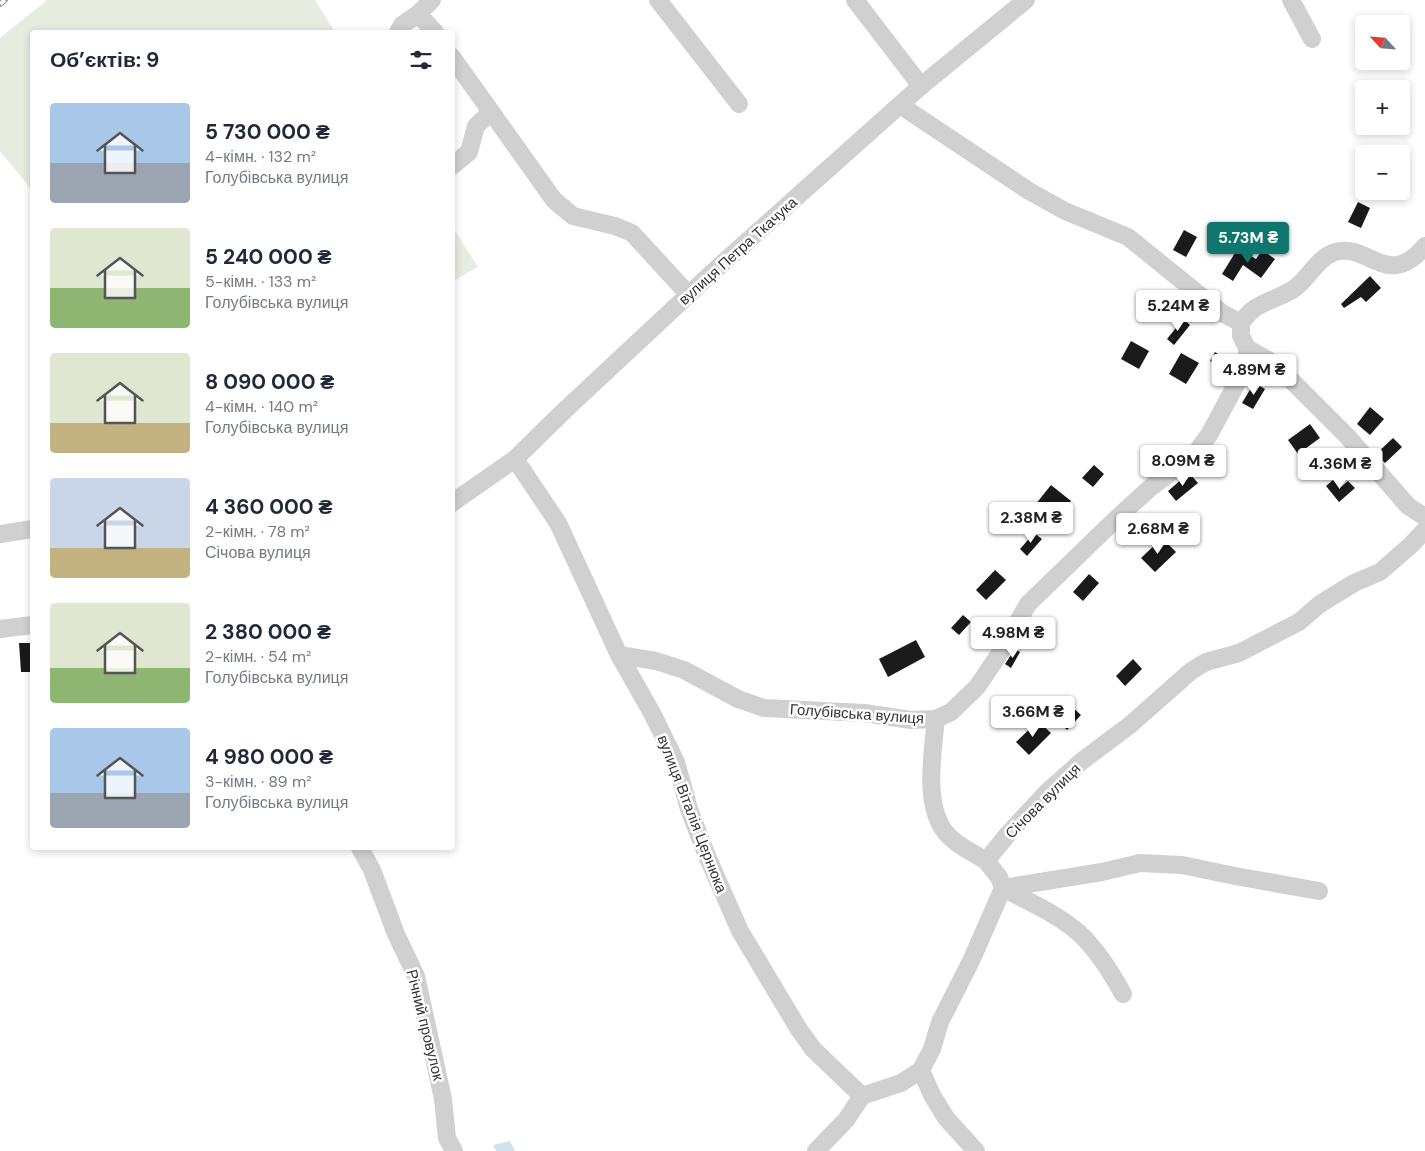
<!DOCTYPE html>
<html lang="uk">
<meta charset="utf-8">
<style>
:root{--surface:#fff;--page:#f2f2f3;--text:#1f2937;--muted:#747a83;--accent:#0f766e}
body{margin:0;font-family:"DM Sans",sans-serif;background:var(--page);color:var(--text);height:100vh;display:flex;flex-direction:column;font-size:19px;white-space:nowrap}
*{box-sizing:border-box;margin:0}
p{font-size:16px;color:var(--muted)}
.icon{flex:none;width:28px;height:28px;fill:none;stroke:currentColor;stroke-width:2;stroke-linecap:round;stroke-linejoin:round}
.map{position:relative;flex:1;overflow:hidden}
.panel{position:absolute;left:30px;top:30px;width:425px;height:820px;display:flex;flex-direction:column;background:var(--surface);border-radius:5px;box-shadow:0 2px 8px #0003}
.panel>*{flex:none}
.needle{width:32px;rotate:296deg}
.tools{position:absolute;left:1355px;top:15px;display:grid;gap:10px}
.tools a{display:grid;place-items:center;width:55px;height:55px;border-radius:5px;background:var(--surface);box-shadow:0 2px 8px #0003;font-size:25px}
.price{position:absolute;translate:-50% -42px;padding:0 11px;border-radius:5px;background:#fff;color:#222;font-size:16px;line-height:32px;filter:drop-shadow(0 1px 2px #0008)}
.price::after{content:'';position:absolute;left:50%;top:30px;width:15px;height:11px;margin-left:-8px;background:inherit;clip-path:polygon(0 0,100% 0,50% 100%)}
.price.current{background:var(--accent);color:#fff}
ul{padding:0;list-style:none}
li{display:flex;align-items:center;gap:15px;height:125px;padding:0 20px}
li span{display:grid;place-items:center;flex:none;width:140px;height:100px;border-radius:5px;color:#555}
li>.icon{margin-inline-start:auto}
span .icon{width:60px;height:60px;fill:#fffc;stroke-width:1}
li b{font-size:21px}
h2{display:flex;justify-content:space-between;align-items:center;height:60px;padding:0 20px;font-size:21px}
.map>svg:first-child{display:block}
.green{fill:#e6ecdf}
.water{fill:#cfe2ee}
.building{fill:#1a1a1a}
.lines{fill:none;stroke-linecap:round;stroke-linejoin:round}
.minor{stroke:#d0d0d0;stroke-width:18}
.rail-casing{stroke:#888;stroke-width:5.5}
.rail{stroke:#fff;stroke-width:4;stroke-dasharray:11;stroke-linecap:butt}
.labels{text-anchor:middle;stroke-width:5;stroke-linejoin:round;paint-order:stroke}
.street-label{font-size:15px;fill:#333;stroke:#fff}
</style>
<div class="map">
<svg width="1425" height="1151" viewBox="0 0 1425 1151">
<rect width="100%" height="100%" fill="#fff"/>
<!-- green -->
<g class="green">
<polygon points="47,0 315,0 335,32 32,32 32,195 30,188 0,151 0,38"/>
<polygon points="452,226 478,267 453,281 452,281"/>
</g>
<!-- water -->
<polygon class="water" points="510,1141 515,1151 496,1151 493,1145"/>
<!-- building -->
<g class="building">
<polygon points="1358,202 1370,208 1361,228 1348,222"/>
<polygon points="1184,230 1197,237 1186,257 1173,250"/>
<polygon points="1238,248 1256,259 1262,250 1275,259 1261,278 1243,265 1233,281 1222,274"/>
<polygon points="1370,276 1381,288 1366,302 1361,297 1344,308 1341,304"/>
<polygon points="1183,319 1190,325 1174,345 1167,339"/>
<polygon points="1131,341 1149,351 1139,369 1121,359"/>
<polygon points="1215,352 1228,361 1223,369 1210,361"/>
<polygon points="1181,353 1199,363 1186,384 1169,374"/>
<polygon points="1254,383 1265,389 1253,409 1242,403"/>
<polygon points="1370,407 1384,419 1370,435 1357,424"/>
<polygon points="1310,424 1320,438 1298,454 1288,440"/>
<polygon points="1393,438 1402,447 1385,463 1376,454"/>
<polygon points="1094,465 1104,474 1093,487 1082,478"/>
<polygon points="1189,473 1198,483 1176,501 1168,491"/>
<polygon points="1333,480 1341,487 1348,481 1355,488 1339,502 1326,486"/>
<polygon points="1051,485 1071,501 1055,521 1035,505"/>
<polygon points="1034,533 1042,539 1027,556 1020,549"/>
<polygon points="1162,538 1176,552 1155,572 1141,558"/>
<polygon points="995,570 1006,580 986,600 976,590"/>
<polygon points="1089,574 1099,583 1083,601 1073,592"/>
<polygon points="963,615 971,622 959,635 951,628"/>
<polygon points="916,640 925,657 888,677 879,659"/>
<polygon points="19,643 32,643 32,672 21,672"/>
<polygon points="1015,649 1020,652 1011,668 1005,664"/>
<polygon points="1133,659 1142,669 1125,686 1116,676"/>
<polygon points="1070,705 1081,715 1067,730 1056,719"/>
<polygon points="1038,721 1051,733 1029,755 1016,742"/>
</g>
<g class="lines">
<!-- minor -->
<g class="minor">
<polyline points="432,0 418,14 435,32"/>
<polyline points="658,0 739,104"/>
<polyline points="855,0 921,86"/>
<polyline points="1291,0 1312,39"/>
<polyline points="398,32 402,25 418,14"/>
<polyline points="452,57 554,200 573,216 615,226 632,233 689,295"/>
<polyline points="900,105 1029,191 1065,211 1128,237 1222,313 1241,323"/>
<polyline points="452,166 469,152 476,126 491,112"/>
<polyline points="1247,348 1275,364 1347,436 1408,506 1425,517"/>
<polyline points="515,459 558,523 619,655 652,713 676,762 689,809 707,856 740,931 798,1028 813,1049 862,1096 901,1083 921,1070"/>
<polyline points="452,503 515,459 565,410 715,270 921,86 1026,0"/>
<polyline points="0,534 32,529"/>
<polyline points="0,629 32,625"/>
<path d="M 619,655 L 656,661 L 684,670 L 738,699 L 764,708 L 864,713 L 911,720 L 936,719 L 951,712 L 977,687 L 998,656 L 1028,604 L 1117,518 L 1150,488 L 1194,455 L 1209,435 L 1239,379 L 1247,359 L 1247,348 L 1241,336 L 1241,323 C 1245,318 1249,312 1254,309 C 1266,300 1283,297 1295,288 C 1309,278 1317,258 1335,252 C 1368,242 1388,291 1425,246"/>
<path d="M 936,719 C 933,750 924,801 943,829 C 952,843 972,852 986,861"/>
<polyline points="360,848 372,870 396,934 416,976 443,1099 447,1138 454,1151"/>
<polyline points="1003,888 1102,872 1140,863 1182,865 1235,876 1319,891"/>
<path d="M 1003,888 C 1029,902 1058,914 1080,934 C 1098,951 1111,972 1123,994"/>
<polyline points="816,1151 846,1120 862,1096"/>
<polyline points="976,1151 946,1118 932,1095 921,1070 932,1049 940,1022 971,961 1003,888 999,877 986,861 1008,834 1046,793 1082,761 1130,725 1191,671 1206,662 1239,653 1299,622 1320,604 1354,583 1380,572 1411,545 1425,530"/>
</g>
<!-- rail casing -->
<g class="rail-casing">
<polyline id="rail" points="0,4 5,0"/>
</g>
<!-- rail -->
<use href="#rail" class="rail"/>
</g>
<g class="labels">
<!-- street labels -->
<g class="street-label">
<text transform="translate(738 251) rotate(-42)" y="5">вулиця Петра Ткачука</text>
<text transform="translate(857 714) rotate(4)" y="5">Голубівська вулиця</text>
<text transform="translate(1043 801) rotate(-45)" y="5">Січова вулиця</text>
<text transform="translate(692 814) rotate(69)" y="5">вулиця Віталія Цернюка</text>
<text transform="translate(425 1025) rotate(76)" y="5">Річний провулок</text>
</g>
</g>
</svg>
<div class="tools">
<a><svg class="needle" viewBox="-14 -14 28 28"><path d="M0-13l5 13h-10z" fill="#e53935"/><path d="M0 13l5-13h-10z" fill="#747a83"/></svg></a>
<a>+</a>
<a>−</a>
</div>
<b class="price current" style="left:1248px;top:264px">5.73M ₴</b>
<b class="price" style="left:1178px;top:332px">5.24M ₴</b>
<b class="price" style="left:1254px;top:396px">4.89M ₴</b>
<b class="price" style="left:1183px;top:487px">8.09M ₴</b>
<b class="price" style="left:1340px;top:490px">4.36M ₴</b>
<b class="price" style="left:1031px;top:544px">2.38M ₴</b>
<b class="price" style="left:1158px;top:555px">2.68M ₴</b>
<b class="price" style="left:1013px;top:659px">4.98M ₴</b>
<b class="price" style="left:1033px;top:738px">3.66M ₴</b>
<section class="panel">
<h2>Об’єктів: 9<svg class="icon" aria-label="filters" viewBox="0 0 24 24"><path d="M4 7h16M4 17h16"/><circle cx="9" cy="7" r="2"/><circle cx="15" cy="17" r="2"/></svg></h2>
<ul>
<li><span style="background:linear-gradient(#a9c7e8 60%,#9aa5b1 0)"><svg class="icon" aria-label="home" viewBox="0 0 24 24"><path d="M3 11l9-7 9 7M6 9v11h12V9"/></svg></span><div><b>5 730 000 ₴</b><p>4-кімн. · 132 m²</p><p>Голубівська вулиця</p></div></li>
<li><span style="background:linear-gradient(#dfe7d0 60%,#8fb573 0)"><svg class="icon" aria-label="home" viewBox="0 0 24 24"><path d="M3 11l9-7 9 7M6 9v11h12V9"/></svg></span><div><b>5 240 000 ₴</b><p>5-кімн. · 133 m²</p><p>Голубівська вулиця</p></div></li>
<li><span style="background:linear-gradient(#dfe7d0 70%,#c2b280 0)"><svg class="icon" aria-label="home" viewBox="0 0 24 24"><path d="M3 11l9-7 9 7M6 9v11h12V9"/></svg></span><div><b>8 090 000 ₴</b><p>4-кімн. · 140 m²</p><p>Голубівська вулиця</p></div></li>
<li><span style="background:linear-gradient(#c9d6e8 70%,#c2b280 0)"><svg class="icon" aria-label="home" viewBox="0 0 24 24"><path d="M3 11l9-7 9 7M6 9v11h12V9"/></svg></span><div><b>4 360 000 ₴</b><p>2-кімн. · 78 m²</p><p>Січова вулиця</p></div></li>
<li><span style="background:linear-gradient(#dfe7d0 65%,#8fb573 0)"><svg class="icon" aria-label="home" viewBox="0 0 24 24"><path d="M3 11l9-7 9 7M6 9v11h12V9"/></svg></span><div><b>2 380 000 ₴</b><p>2-кімн. · 54 m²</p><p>Голубівська вулиця</p></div></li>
<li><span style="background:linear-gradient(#a9c7e8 65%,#9aa5b1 0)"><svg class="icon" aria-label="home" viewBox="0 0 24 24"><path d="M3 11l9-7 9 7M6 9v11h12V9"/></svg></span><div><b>4 980 000 ₴</b><p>3-кімн. · 89 m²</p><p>Голубівська вулиця</p></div></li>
</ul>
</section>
</div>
